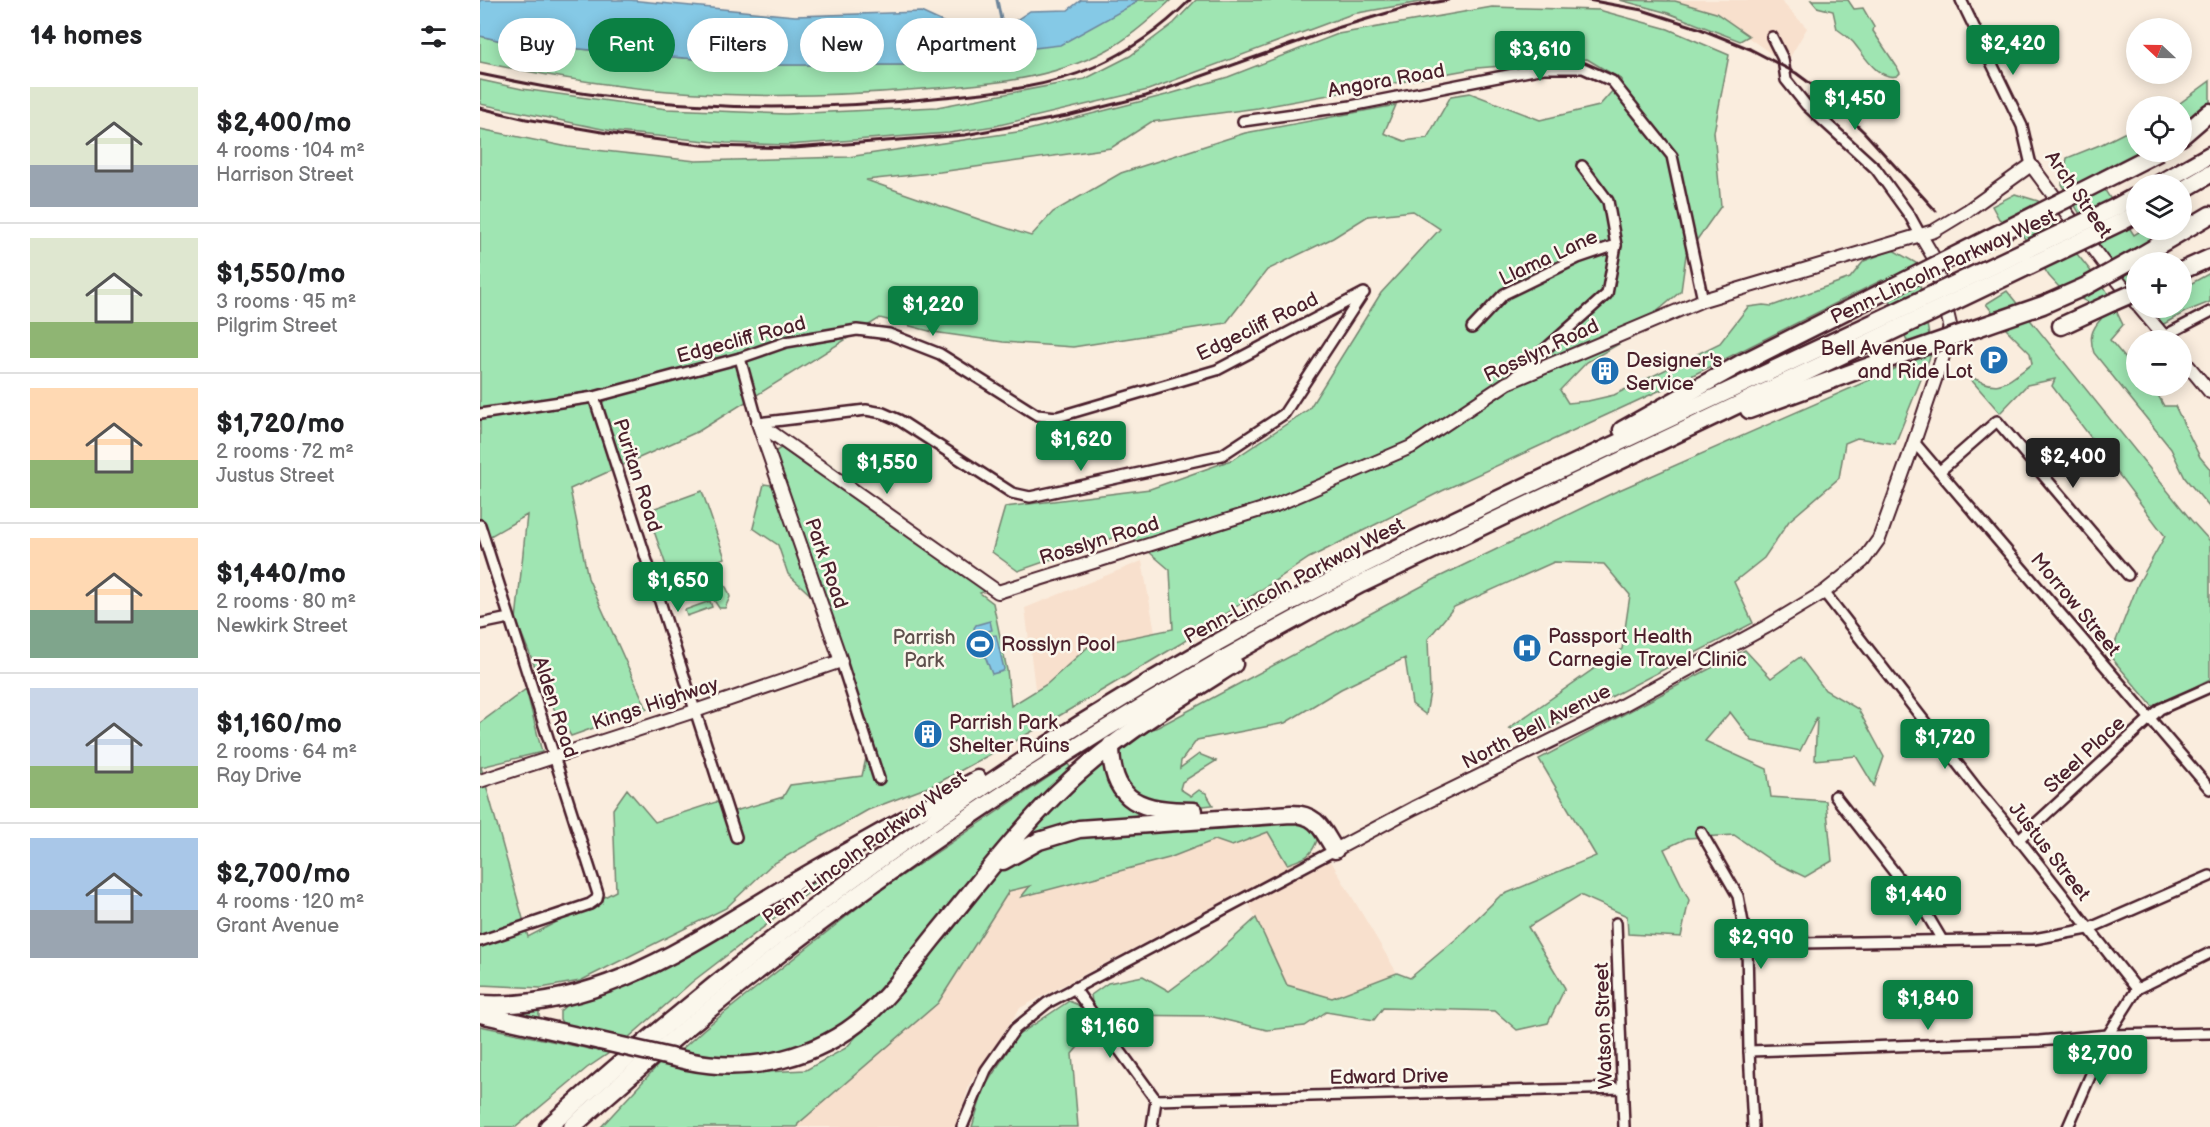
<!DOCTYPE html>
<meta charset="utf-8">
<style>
:root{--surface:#fff;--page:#f2f2f2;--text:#202124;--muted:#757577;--line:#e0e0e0;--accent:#0b8043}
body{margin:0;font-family:"Balsamiq Sans",sans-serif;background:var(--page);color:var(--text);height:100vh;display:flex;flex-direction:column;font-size:22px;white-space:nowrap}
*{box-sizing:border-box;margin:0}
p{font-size:20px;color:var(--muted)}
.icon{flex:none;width:33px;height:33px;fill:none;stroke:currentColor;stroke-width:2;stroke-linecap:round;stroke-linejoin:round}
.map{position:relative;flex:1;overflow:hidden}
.panel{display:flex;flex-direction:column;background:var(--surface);width:480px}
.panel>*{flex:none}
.banner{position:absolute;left:18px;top:18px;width:570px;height:54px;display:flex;gap:12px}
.needle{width:39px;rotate:292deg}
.fabs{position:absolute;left:1646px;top:18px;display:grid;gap:12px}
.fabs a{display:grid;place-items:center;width:66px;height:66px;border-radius:50%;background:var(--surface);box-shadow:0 3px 15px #0003;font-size:30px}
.price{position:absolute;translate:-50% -51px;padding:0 14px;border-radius:6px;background:var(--accent);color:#fff;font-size:20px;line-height:39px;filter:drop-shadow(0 2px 3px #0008)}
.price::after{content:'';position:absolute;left:50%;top:36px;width:18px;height:14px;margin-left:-9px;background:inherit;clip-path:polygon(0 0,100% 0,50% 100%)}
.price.selected{background:#222;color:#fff}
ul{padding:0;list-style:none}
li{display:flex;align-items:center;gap:18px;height:150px;padding:0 30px}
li+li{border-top:2px solid var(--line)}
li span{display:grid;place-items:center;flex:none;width:168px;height:120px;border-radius:0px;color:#555}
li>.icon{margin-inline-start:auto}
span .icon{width:72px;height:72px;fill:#fffc;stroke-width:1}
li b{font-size:26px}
h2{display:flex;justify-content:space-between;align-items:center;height:72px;padding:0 30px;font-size:26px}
.chip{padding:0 21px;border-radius:27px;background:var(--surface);box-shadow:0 3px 15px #0003;font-size:21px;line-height:54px}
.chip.selected{background:var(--accent);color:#fff}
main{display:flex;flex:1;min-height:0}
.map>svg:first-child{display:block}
.built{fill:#f8e0cd}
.green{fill:#9fe5b2;stroke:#74826e;stroke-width:1.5;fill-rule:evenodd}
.water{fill:#85c9e6;stroke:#6d859b;stroke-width:1.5}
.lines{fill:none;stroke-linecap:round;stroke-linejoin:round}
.stream{stroke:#6d859b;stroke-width:3}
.street-casing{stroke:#4a1f2b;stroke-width:14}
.secondary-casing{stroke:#4a1f2b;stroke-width:16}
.highway-casing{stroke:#4a1f2b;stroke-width:21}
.street{stroke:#fbf7ec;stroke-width:9}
.secondary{stroke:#fbf7ec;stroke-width:12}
.highway{stroke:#fbf7ec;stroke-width:16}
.rail{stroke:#4a1f2b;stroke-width:3}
.highway-bridge-casing{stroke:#4a1f2b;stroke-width:21;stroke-linecap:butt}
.highway-bridge{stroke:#fbf7ec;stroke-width:16}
.labels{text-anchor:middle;stroke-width:5;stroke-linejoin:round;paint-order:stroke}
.street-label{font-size:20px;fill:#4a1f2b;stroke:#fbf7ec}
.poi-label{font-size:20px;fill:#4a1f2b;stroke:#fbf7ec;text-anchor:start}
.park-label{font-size:20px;fill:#5f504d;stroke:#fbf7ec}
</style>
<main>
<section class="panel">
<h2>14 homes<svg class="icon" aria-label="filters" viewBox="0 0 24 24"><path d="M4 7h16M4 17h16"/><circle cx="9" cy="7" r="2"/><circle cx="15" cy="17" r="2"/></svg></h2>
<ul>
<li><span style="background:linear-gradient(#dfe7d0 65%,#9aa5b1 0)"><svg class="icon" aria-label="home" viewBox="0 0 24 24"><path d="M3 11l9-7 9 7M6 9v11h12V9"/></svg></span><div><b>$2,400/mo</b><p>4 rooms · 104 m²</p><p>Harrison Street</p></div></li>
<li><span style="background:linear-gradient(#dfe7d0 70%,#8fb573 0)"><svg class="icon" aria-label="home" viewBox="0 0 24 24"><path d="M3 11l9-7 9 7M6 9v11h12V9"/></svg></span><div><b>$1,550/mo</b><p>3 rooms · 95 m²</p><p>Pilgrim Street</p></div></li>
<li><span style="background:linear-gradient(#ffd9b3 60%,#8fb573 0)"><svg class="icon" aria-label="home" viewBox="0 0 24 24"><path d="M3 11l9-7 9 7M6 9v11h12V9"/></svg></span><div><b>$1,720/mo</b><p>2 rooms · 72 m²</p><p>Justus Street</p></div></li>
<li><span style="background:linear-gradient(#ffd9b3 60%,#7fa58c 0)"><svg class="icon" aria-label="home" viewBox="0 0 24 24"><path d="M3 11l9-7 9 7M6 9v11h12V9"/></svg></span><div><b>$1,440/mo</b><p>2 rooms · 80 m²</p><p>Newkirk Street</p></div></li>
<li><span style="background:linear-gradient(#c9d6e8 65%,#8fb573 0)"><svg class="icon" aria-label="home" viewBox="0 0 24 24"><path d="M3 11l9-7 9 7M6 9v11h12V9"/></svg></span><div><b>$1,160/mo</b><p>2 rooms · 64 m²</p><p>Ray Drive</p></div></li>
<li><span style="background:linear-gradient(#a9c7e8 60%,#9aa5b1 0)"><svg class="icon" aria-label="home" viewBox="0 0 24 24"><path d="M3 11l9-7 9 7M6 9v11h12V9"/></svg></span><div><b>$2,700/mo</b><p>4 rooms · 120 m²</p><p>Grant Avenue</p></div></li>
</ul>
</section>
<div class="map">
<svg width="1730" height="1127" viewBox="0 0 1730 1127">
<rect width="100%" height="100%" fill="#faedde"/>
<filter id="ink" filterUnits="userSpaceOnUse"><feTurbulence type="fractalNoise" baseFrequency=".0167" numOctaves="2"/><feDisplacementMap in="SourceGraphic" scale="12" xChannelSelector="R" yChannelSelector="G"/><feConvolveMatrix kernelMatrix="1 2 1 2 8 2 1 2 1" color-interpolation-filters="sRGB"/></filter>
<g filter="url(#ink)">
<!-- built -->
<g class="built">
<polygon points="1193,0 1300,0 1327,28 1306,64 1243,20"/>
<polygon points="662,561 675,632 609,646 567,684 555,689 545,608"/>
<polygon points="786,827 852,863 917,973 852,998 807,985 763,891 540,1008 489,1085 478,1127 317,1127 318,1124 458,1003 529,891"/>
</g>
<!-- green -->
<g class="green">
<path d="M 657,0 L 691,0 C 672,18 650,38 627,50 C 571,80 504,85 442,89 C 359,96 271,98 188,91 C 125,86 62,75 0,62 L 0,36 L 26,42 L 164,55 L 177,58 L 180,56 L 289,65 L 455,65 L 654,4 Z"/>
<polygon points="716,0 951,0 872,14 668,90 515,126 469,133 307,145 246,143 137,132 0,104 0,80 42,89 187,109 306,114 457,107 605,79 650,56 694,23"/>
<polygon points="1140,0 1195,1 1236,13 1269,36 1260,41 1188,13"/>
<path d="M 1331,0 L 1368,0 L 1374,9 L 1383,8 L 1394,27 L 1393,31 L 1417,67 L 1420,73 L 1417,76 C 1397,80 1384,55 1373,42 C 1368,37 1363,33 1357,29 L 1353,11 L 1337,7 Z"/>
<path d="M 1012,7 L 1119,10 L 1188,29 L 1249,55 L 1234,132 L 1241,206 L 1206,255 L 1201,291 L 1139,344 L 1107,362 L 1080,390 L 1088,403 L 1108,401 L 1134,395 L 1240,343 L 1268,307 L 1283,305 L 1292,306 L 1370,278 L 1384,261 L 1413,250 L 1436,263 L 1452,352 L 1415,444 L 1377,438 L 1365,443 L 1359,478 L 1309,521 L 1284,558 L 1254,582 L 1273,623 L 1056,736 L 1029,728 L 1142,649 L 1150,595 L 1124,564 L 1074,562 L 974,607 L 948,639 L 950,692 L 946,715 L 932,704 L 925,658 L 861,689 L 805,723 L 717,740 L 701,761 L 700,768 L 719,754 L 736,761 L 702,782 L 700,789 L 711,796 L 719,790 L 726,793 L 733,805 L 714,807 L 696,815 L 647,790 L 636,754 L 655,736 L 678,727 L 959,577 L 1137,491 L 1435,360 L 1402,280 L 1211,376 L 962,491 L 829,558 L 700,644 L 562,726 L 456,784 L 388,810 L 291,865 L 246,908 L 100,981 L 61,988 L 0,985 L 0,723 L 46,689 L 62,752 L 1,767 L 48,937 L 136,891 L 133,809 L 147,789 L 175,822 L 236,802 L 255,811 L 303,797 L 310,785 L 382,776 L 391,736 L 350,613 L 308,574 L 298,545 L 273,528 L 284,484 L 306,487 L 294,452 L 301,448 L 335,472 L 347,462 L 402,503 L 506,591 L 500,593 L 513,603 L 527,670 L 531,706 L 567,684 L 609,646 L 693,629 L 690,570 L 647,533 L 538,571 L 512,552 L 525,507 L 670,489 L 754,459 L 829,409 L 901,293 L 960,229 L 933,211 L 888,216 L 853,238 L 787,270 L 746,323 L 593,347 L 523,342 L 453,332 L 400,318 L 219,431 L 90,489 L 108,578 L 167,709 L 91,736 L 68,699 L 36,620 L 47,515 L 0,542 L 0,129 L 88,147 L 216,161 L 368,157 L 544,131 L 686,95 L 748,77 L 858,34 ZM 1107,59 L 1142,80 L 1119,106 L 1060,120 L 990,93 L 971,96 L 947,138 L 924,141 L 904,133 L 916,105 L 765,133 L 641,173 L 573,212 L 551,236 L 501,220 L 386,180 L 460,172 L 631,148 L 671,122 L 778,108 L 997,68 Z"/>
<polygon points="1730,81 1730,123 1701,134 1701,106 1696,106"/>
<polygon points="1656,127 1657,152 1620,171 1626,192 1654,235 1662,230 1676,230 1671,262 1656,262 1656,293 1622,251 1582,184 1587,158 1622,144"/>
<path d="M 1535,194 L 1558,201 L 1572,223 L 1626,290 L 1643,325 L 1630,340 L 1647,360 L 1656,361 L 1656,386 L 1673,386 L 1684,406 L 1695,406 L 1720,457 L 1730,469 L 1730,508 L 1705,478 L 1691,449 L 1614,353 C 1609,338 1611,330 1621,319 L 1609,303 L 1579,287 L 1569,276 L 1541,233 L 1519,219 L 1512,206 Z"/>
<polygon points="1730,273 1730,302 1705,312 1682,325 1666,308 1701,308 1701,289"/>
<path d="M 1527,291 L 1711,520 L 1730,541 L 1730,679 L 1674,708 L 1630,656 L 1658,584 L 1685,536 L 1572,386 L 1575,379 L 1547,385 L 1520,413 L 1487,375 C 1520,393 1524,384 1552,364 L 1550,353 L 1524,327 L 1506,304 Z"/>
<polygon points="222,491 245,558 190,577 167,511"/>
<path d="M 220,581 C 236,585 244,575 250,597 L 245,608 L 239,608 L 228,591 L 224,592 L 214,586 L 215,582 Z"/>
<polygon points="230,601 232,607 207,616 205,610"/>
<polygon points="1265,650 1291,678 1320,657 1345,690 1378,709 1404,757 1394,786 1376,756 1335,760 1337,717 1320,751 1272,741 1250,712 1225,741 1287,769 1291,797 1346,801 1352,861 1325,877 1292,861 1254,835 1207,838 1184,849 1209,900 1201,937 1148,934 1147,916 1100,895 1048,927 1085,988 1068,1023 1037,1030 1015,1011 903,1008 894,1020 846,1012 825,1026 787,1030 729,1016 625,1015 592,1054 598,1127 492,1127 504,1088 537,1036 589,1001 598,1005 612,1002 611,995 628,983 663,976 689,991 724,965 776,918 807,985 852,998 917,973 930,978 975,940 1020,896 1116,856 1059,759"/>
<polygon points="588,764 592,770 389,1002 366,1021 338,1038 296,1053 230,1059 201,1050 224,1029 395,894"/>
<polygon points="621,765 625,767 657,808 657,819 549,840 546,838 598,784"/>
<path d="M 810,818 L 828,826 L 838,838 C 831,857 826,858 807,864 L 788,832 L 752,846 L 735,840 L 689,858 L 541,897 L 550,886 L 529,891 L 458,1003 L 318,1124 L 317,1127 L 121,1127 L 179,1064 L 246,1074 L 326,1070 L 366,1048 L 475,925 L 513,876 L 530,862 L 574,842 L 613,831 Z"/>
<polygon points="334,877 336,887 212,982 148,1038 84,1026 80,1019 80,1011 91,1001"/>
<polygon points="59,1007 59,1020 26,1012 25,1010"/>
<polygon points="0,1026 129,1053 107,1068 36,1127 0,1127"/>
</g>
<!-- water -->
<g class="water">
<polygon points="0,0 149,0 315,16 441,12 467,24 523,29 550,11 588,10 601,0 657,0 654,4 580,45 479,57 455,65 289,65 180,56 170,52 164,55 26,42 0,36"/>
<polygon points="510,621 512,630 500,633 502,637 516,635 524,669 523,671 512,674 494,628 496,625"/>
</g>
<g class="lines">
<!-- stream -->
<polyline class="stream" points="517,0 523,29"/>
<!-- street casing -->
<g class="street-casing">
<g id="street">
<polyline points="1481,0 1542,126 1551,165"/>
<polyline points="1292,37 1303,59 1306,80 1326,105 1396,169 1430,216 1441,236"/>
<polyline points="763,121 871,106 1064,68 1103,68 1132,81 1192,156 1223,300"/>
<polyline points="992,328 1024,294 1098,258 1136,245"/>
<polyline points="1684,336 1730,312"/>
<polyline points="260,358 278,423 386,410 403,413 419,420 532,493 550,497 742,455 804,414 882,295"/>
<polyline points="1033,378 1127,294 1136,245 1128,201 1102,166"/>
<polyline points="114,397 256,837"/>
<polyline points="0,414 114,397 260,358 306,342 377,330 409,334 460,354 557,415 577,417 737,370 884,293"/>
<polyline points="1434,442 1730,789"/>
<polyline points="1460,471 1517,421 1648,575"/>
<polyline points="0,525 118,894 117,899 110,904 0,941"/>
<path d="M 1344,592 L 1497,789 C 1553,853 1603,923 1657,989"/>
<polyline points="0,624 29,618"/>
<polyline points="361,661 399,779"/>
<polyline points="1355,796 1446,913 1462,940"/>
<polyline points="1221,832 1258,896 1267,944 1269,1051 1273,1127"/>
<polyline points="1538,840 1680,709 1730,687"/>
<polyline points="1136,923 1144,1127"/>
<polyline points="1267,944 1554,939 1608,929 1730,876"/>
<polyline points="594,988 676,1100 672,1127"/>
<polyline points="1269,1051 1559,1041 1628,1035 1730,1033"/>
<polyline points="676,1100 1143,1088"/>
<polyline points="482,1127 506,1070 535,1029 567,1003 855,850"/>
<polyline points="1588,1127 1628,1035 1657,989 1730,953"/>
</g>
</g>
<!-- secondary casing -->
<g class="secondary-casing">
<g id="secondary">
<polyline points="1660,308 1687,340"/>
<polyline points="1701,357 1730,392"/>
<polyline points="278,423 518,592 796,505 931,447 1027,383 1223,300 1454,231 1487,211 1551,165 1622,261 1656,303"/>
<polyline points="0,781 215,711 361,661 278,423"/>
<polyline points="855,850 934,808 1128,713 1286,627 1344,592 1383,561 1399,539 1434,442 1463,356 1470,325 1454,258 1441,236"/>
</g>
</g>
<!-- highway casing -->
<g class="highway-casing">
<g id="highway">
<polyline points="1701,137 1730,112"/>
<polyline points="1679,184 1730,155"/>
<polyline points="1701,191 1730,174"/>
<polyline points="1636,207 1656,196"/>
<polyline points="1643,221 1656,214"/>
<polyline points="1662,255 1730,215"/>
<polyline points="1701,271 1730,258"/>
<polyline points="1581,326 1633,302"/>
<polyline points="1269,410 1431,351"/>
<polyline points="1142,430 1260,364 1403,292"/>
<path d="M 631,745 C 631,804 663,811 714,811"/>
<path d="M 523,861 L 559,841 L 599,829 L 811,814 C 838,814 842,830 855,850"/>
<path d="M 0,1004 C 122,1011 216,940 316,881 C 376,846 437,812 498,779"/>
<polyline points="0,1014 120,1041"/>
<path d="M 208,1061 C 270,1074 338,1058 386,1016 C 412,993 433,963 454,937 C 494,889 531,839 575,795 C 628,742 691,704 754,664"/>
<path d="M 68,1127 C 293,925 539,748 805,605 C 894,558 985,515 1076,472 C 1189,419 1301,366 1414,313"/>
<path d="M 92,1127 C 330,912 597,732 881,584 L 1421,327"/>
</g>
</g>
<!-- street -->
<use href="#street" class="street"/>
<!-- secondary -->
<use href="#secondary" class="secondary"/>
<!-- highway -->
<use href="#highway" class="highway"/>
<!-- rail -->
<g class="rail">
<polyline points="1108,0 1162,10 1218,28 1270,49 1316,73 1347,96 1384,132 1456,211"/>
<path d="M 0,74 C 38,82 77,90 116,95 C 231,111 348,110 464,97 C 515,92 566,88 614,67 C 650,51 682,28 710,0"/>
<polyline points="0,108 46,119 139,135 230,146 314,148 485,135 587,116 666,96 857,28 924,8 968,0"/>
</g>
<!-- highway-bridge casing -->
<g class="highway-bridge-casing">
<g id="highway-bridge">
<polyline points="1403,292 1679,152"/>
<polyline points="1633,302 1656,292"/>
<polyline points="1414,313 1636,207"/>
<polyline points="1421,327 1643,221"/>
<polyline points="1431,351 1563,305 1606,286 1662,255"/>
<polyline points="120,1041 208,1061"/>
</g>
</g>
<!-- highway-bridge -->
<use href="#highway-bridge" class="highway-bridge"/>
</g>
</g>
<!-- icons -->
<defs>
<g id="parking-disc" transform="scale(1.5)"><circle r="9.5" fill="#1f6fb2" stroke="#fbf7ec"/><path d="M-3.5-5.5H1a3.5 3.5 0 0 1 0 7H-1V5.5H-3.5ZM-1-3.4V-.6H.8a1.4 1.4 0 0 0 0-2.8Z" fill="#fff"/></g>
<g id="building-disc" transform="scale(1.5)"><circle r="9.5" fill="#1f6fb2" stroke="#fbf7ec"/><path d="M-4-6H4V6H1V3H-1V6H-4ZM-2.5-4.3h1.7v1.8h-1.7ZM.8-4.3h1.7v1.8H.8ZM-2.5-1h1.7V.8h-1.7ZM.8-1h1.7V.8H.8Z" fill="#fff"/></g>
<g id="stadium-disc" transform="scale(1.5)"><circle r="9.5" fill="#1f6fb2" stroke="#fbf7ec"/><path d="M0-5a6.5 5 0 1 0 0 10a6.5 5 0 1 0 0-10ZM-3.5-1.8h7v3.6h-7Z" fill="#fff"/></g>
<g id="hospital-disc" transform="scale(1.5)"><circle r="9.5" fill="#1f6fb2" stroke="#fbf7ec"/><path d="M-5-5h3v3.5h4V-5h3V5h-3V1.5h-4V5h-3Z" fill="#fff"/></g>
</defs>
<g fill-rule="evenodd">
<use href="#parking-disc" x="1514" y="360"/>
<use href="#building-disc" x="1125" y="371"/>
<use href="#stadium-disc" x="500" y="644"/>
<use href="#hospital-disc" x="1047" y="648"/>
<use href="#building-disc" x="448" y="734"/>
</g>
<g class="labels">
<!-- street labels -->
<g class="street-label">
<text transform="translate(906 80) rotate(-10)" y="7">Angora Road</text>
<text transform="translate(1599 194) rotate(55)" y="7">Arch Street</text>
<text transform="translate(1068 257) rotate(-25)" y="7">Llama Lane</text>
<text transform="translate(1463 266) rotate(-25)" y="7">Penn-Lincoln Parkway West</text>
<text transform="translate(777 326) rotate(-26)" y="7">Edgecliff Road</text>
<text transform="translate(261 339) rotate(-15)" y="7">Edgecliff Road</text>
<text transform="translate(1061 350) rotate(-25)" y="7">Rosslyn Road</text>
<text transform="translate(158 475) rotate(72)" y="7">Puritan Road</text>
<text transform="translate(619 540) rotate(-17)" y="7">Rosslyn Road</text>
<text transform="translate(347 563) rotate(71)" y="7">Park Road</text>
<text transform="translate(814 580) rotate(-28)" y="7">Penn-Lincoln Parkway West</text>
<text transform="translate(1596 604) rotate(50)" y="7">Morrow Street</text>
<text transform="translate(175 703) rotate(-18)" y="7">Kings Highway</text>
<text transform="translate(76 707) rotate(72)" y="7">Alden Road</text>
<text transform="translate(1056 726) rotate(-27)" y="7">North Bell Avenue</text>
<text transform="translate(1604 754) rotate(-43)" y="7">Steel Place</text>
<text transform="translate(384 847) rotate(-36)" y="7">Penn-Lincoln Parkway West</text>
<text transform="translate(1570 851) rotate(52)" y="7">Justus Street</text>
<text transform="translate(1123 1026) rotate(-92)" y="7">Watson Street</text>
<text transform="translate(909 1076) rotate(-1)" y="7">Edward Drive</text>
</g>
<!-- poi labels -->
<g class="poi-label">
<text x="1493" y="355" text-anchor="end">Bell Avenue Park<tspan x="1493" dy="23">and Ride Lot</tspan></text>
<text x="1146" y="367">Designer's<tspan x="1146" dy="23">Service</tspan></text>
<text x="1068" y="643">Passport Health<tspan x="1068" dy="23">Carnegie Travel Clinic</tspan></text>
<text x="521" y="651">Rosslyn Pool</text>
<text x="469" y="729">Parrish Park<tspan x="469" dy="23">Shelter Ruins</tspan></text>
</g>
<!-- park labels -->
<g class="park-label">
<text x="444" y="644">Parrish<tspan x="444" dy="23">Park</tspan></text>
</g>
</g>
</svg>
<div class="fabs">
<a><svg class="needle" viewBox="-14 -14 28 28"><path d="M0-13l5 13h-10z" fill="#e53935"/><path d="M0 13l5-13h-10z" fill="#757577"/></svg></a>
<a><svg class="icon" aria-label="locate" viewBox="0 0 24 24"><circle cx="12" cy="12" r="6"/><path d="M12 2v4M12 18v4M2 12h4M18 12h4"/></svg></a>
<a><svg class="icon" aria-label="layers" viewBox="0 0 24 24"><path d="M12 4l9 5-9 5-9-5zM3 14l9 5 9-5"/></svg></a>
<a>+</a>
<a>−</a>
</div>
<b class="price" style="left:1533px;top:76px">$2,420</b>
<b class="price" style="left:1060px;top:82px">$3,610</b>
<b class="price" style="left:1375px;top:131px">$1,450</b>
<b class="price" style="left:453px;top:337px">$1,220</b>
<b class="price" style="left:601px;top:472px">$1,620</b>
<b class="price selected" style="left:1593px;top:489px">$2,400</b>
<b class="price" style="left:407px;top:495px">$1,550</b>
<b class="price" style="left:198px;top:613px">$1,650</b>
<b class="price" style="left:1465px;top:770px">$1,720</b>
<b class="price" style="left:1436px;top:927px">$1,440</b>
<b class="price" style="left:1281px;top:970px">$2,990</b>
<b class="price" style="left:1448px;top:1031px">$1,840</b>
<b class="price" style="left:630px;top:1059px">$1,160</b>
<b class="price" style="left:1620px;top:1086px">$2,700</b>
<div class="banner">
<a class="chip">Buy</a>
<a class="chip selected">Rent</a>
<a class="chip">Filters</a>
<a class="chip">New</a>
<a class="chip">Apartment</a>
</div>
</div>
</main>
